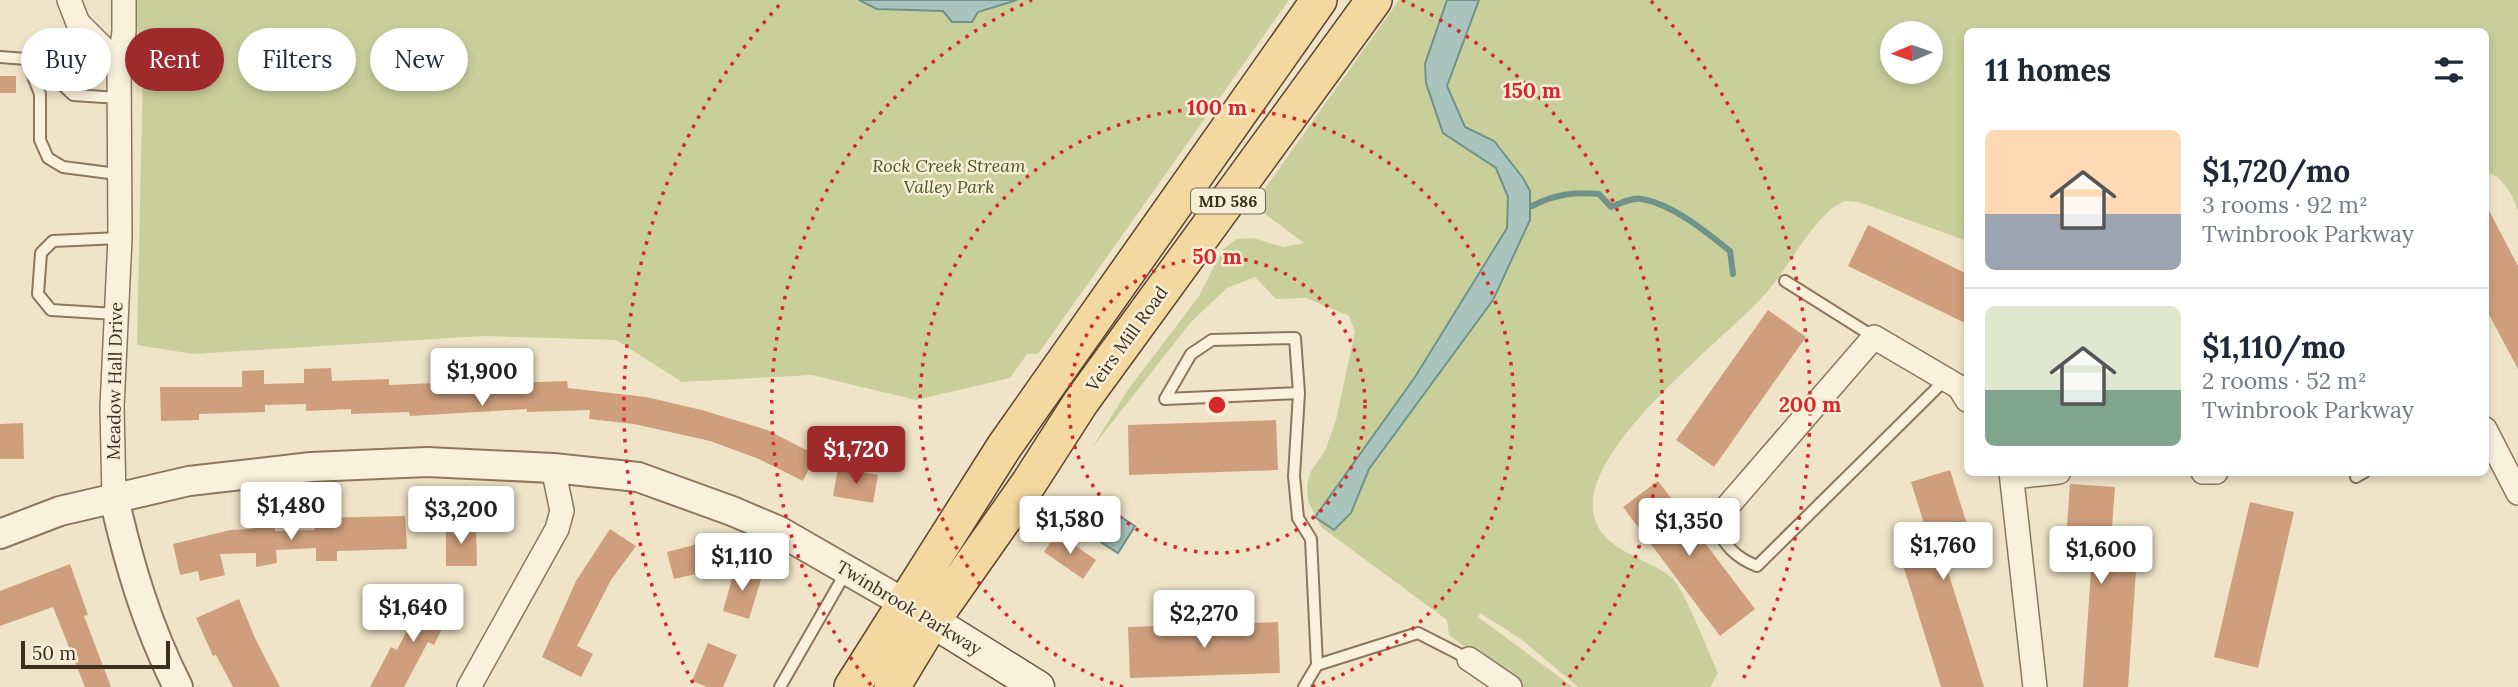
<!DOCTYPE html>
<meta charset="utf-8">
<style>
:root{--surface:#fff;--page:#f6f6f7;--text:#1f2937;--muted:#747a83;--line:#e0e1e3;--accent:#9e2a2b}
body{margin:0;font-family:Lora,serif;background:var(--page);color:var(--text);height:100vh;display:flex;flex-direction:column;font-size:26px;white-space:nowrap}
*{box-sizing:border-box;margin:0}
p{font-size:23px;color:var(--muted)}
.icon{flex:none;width:38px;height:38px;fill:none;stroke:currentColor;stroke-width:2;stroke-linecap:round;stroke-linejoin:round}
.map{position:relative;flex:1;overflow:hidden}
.sheet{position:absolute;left:1964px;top:28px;width:525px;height:448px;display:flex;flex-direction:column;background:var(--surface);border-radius:10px;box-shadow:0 4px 10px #0003}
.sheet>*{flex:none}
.guide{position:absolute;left:21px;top:28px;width:665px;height:63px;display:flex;gap:14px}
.needle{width:46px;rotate:268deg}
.buttons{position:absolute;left:1880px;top:21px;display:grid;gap:14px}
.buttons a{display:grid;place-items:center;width:63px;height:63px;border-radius:50%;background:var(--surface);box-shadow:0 4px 10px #0003;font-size:35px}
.scale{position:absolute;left:21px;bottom:18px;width:149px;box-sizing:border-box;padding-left:7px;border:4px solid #3d2e20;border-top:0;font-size:19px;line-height:24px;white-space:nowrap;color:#3d2e20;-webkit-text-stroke:5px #f7eed8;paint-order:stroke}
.price{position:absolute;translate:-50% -60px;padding:0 16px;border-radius:7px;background:#fff;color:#222;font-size:23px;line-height:46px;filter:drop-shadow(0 2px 4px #0008)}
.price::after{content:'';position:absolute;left:50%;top:42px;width:21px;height:16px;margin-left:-10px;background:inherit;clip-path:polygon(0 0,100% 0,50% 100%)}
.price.selected{background:var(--accent);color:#fff}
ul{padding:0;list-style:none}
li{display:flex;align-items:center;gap:21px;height:175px;padding:0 21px}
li+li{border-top:2px solid var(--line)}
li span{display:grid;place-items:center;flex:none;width:196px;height:140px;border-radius:10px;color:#555}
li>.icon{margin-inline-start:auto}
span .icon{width:84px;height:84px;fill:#fffc;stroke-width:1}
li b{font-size:30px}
h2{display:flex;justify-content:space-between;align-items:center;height:84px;padding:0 21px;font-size:30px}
.chip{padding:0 24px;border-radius:32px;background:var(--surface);box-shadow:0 4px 10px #0003;font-size:24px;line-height:63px}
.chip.selected{background:var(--accent);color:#fff}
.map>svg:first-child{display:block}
.green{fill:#c9cf9b;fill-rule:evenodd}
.water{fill:#a9c4bc;stroke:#6f938a;stroke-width:2}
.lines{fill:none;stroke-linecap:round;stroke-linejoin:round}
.stream{stroke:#6f938a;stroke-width:6}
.building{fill:#cf9f7d}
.service-casing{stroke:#8d765c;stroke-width:14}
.minor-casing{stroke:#8d765c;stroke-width:26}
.tertiary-casing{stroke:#8d765c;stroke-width:32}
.secondary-casing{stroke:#6f573f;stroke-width:35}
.primary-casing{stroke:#5b4430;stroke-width:38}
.service{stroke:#faf1dc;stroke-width:10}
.minor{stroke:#faf1dc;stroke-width:23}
.tertiary{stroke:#faf1dc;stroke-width:28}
.secondary{stroke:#faf1dc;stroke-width:32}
.primary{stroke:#f3d9a0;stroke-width:35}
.ring{fill:none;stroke:#d62828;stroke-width:3.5;stroke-dasharray:3.5 7}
.labels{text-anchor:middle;stroke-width:5;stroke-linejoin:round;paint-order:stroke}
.shield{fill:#f7eed8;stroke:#756857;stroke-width:2}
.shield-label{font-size:16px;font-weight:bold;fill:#3d2e20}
.park-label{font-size:18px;font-style:italic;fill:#4d5a26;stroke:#f7eed8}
.street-label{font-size:18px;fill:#3d2e20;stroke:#f7eed8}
.centre{fill:#d62828;stroke:#f7eed8;stroke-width:3.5}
.ring-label{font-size:21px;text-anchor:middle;font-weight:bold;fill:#d62828;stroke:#f7eed8;stroke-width:5;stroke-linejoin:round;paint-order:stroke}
</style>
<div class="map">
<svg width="2518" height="687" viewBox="0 0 2518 687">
<rect width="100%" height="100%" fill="#f0e4c8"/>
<!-- green -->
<g class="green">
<polygon points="133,0 1289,0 1038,354 1027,354 1010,378 916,400 812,375 682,382 616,340 482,336 193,354 137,345 143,66"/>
<path d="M 1399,0 L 2518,0 L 2518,211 C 2513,195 2502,175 2485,172 L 2485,32 L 1967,32 L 1967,241 L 1859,202 C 1855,202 1848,201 1843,202 C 1817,212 1787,269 1768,291 C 1728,338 1578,447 1594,516 C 1602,551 1648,558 1671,577 C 1683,586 1710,655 1718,673 L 1710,687 L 1578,687 L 1521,639 L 1480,613 L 1478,617 L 1573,687 L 1519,687 L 1449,635 L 1447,620 L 1321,527 L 1308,501 L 1307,485 L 1311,471 L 1325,451 L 1336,420 L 1355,332 L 1349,316 L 1306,298 L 1276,299 L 1255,277 L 1227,288 L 1191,322 L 1092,448 L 1127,391 L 1199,296 L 1223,249 L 1237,239 L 1253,238 L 1283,247 L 1304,243 L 1253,205 ZM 1892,33 L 1930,33 L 1930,72 L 1892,72 Z"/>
</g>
<!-- water -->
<g class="water">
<polygon points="859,0 1017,0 978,12 972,22 952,22 943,11 877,9"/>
<polygon points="1447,0 1479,0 1447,86 1465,127 1494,141 1523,178 1530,191 1530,220 1493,300 1369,469 1351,513 1334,530 1315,517 1415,377 1507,228 1508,197 1496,168 1443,133 1426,83 1425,64"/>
<polygon points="1093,499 1135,526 1118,553 1076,526"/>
</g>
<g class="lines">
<!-- stream -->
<path class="stream" d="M 1532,206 C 1555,194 1574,192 1599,194 L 1611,207 C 1620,203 1633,197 1642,199 C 1674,205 1705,231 1730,251 L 1733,274"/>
</g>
<!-- building -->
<g class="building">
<rect x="0" y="76" width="16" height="17"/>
<polygon points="2485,203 2518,266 2518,369 2485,307"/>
<polygon points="1868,225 1967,274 1967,324 1848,266"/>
<polygon points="1768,310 1806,337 1714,467 1676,440"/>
<polygon points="331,368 332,381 389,379 389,385 506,380 506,383 567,381 568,388 646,397 702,410 767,430 816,455 803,481 759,459 710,441 634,424 589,419 590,410 527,412 527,409 410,416 409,412 351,414 351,409 306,411 306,404 265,405 265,412 199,414 199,420 161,421 160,387 242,387 242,371 264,370 264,384 304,383 304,369"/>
<polygon points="1276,420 1278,470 1129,475 1128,425"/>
<polygon points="23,423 24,459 0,459 0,424"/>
<polygon points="838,468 878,475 873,503 833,496"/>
<polygon points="1950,470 1976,553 1945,562 1984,687 1941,687 1904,568 1935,559 1911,482"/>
<polygon points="1658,481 1755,609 1720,636 1623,507"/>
<polygon points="2070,484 2115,487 2109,569 2136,571 2128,687 2083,687 2091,571 2064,569"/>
<polygon points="2250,502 2294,512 2258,668 2214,657"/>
<polygon points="405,516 407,549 337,551 337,561 316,561 316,548 276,550 277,563 256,567 256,553 220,554 225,575 200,581 198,571 180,575 173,544 230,530 253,529 252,522 275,521 275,531 315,530 314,518"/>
<polygon points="476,525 477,566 446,566 446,526"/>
<polygon points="610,529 636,546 611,580 577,646 593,654 581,677 542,657 576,581"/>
<polygon points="1057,533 1096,560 1083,579 1044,552"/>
<polygon points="698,544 705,572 674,579 667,552"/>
<polygon points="70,564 88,615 84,616 111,687 85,687 53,607 0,626 0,591"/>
<polygon points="735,568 762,576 749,619 723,611"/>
<polygon points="425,595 452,608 434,645 428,642 404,687 370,687 391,647 397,650"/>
<polygon points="239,599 255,638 280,687 233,687 216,655 213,656 196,618"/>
<polygon points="1278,622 1280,673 1130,678 1128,627"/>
<polygon points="708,643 737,655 723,687 707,687 692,681"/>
</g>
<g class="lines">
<!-- service casing -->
<g class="service-casing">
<g id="service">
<polyline points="0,57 26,59 52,75 73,95 119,98"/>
<polyline points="26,59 40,94 40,140 48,158 63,167 117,174"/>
<polyline points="1785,281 1874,337"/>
<polyline points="116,314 51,310 38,294 41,253 53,241 120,238"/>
<polyline points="1299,393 1165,399 1191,354 1212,340 1295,338 1299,393 1294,476 1298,518 1311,539 1317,665 1304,687"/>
<polyline points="2356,477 2365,472"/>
<path d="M 1727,507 L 1713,523 C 1725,545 1734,557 1757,566 L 1946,379"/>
<polyline points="1317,665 1418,633 1469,659"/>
<polyline points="780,687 846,572"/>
</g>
</g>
<!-- minor casing -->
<g class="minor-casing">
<g id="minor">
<polyline points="69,0 78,23 119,64"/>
<polyline points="2485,429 2518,493"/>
<polyline points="2011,472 2035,687"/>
<polyline points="2203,472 2216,472"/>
<polyline points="2014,477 2059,472"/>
<polyline points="114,498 112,407 120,238 119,64 124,32 124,0"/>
<polyline points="1727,507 1874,337 1959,387 1967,400"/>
<polyline points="1469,659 1510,687"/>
<polyline points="469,687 557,529 562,511 553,468"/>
</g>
</g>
<!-- tertiary casing -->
<g class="tertiary-casing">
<g id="tertiary">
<path d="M 114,498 C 129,564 147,626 178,687"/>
<polyline points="0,534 60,511 189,481 311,467 427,462 553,468 638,477 732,511 779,531 904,603"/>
</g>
</g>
<!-- secondary casing -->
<g class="secondary-casing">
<polyline id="secondary" points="911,608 1038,687"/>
</g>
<!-- primary casing -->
<g class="primary-casing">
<g id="primary">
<polyline points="852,687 1004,447 1319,0"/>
<polyline points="892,687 932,621 1029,483 1081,402 1374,0"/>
</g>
</g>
<!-- service -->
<use href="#service" class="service"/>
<!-- minor -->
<use href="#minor" class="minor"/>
<!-- tertiary -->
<use href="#tertiary" class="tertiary"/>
<!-- secondary -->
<use href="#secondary" class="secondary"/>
<!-- primary -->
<use href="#primary" class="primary"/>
</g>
<!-- distance rings -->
<g class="ring">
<circle cx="1217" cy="405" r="148"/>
<path d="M1123 687A297 297 0 1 1 1311 687"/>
<path d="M871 685A445 445 0 0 1 1032 0M1402 0A445 445 0 0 1 1563 685"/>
<path d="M693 683A593 593 0 0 1 783 1M1651 1A593 593 0 0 1 1741 683"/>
</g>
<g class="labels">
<!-- shield labels -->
<rect class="shield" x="1191" y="188.5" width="74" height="25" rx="5"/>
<g class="shield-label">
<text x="1228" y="207">MD 586</text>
</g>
<!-- park labels -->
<g class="park-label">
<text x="949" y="172">Rock Creek Stream<tspan x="949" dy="21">Valley Park</tspan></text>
</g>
<!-- street labels -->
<g class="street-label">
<text transform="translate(1127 339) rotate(-54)" y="6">Veirs Mill Road</text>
<text transform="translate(115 381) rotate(-89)" y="6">Meadow Hall Drive</text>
<text transform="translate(909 608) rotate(31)" y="6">Twinbrook Parkway</text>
</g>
</g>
<circle cx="1217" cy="405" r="10" class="centre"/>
<g class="ring-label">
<text x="1532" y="98">150 m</text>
<text x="1217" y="115">100 m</text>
<text x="1217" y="264">50 m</text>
<text x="1810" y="412">200 m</text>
</g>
</svg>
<div class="buttons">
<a><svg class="needle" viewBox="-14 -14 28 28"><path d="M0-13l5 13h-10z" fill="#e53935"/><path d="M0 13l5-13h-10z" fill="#747a83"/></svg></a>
</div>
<div class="scale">50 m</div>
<b class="price" style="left:482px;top:408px">$1,900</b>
<b class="price selected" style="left:856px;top:486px">$1,720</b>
<b class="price" style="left:291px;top:542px">$1,480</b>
<b class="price" style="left:461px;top:546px">$3,200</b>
<b class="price" style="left:1070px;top:556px">$1,580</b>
<b class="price" style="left:1689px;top:558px">$1,350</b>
<b class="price" style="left:1943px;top:582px">$1,760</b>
<b class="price" style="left:2101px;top:586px">$1,600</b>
<b class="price" style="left:742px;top:593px">$1,110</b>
<b class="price" style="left:413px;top:644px">$1,640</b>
<b class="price" style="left:1204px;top:650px">$2,270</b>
<div class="guide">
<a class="chip">Buy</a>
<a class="chip selected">Rent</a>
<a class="chip">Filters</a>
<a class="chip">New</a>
</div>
<section class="sheet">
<h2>11 homes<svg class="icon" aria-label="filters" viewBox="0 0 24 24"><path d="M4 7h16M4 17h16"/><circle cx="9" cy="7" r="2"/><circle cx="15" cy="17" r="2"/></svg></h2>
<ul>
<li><span style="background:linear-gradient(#ffd9b3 60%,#9aa5b1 0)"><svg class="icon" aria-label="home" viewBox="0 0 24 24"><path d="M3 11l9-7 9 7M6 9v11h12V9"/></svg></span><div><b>$1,720/mo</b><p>3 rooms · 92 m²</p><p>Twinbrook Parkway</p></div></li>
<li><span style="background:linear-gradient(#dfe7d0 60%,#7fa58c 0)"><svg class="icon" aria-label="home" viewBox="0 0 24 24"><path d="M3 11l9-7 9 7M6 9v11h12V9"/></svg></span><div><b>$1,110/mo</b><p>2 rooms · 52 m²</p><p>Twinbrook Parkway</p></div></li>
</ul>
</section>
</div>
